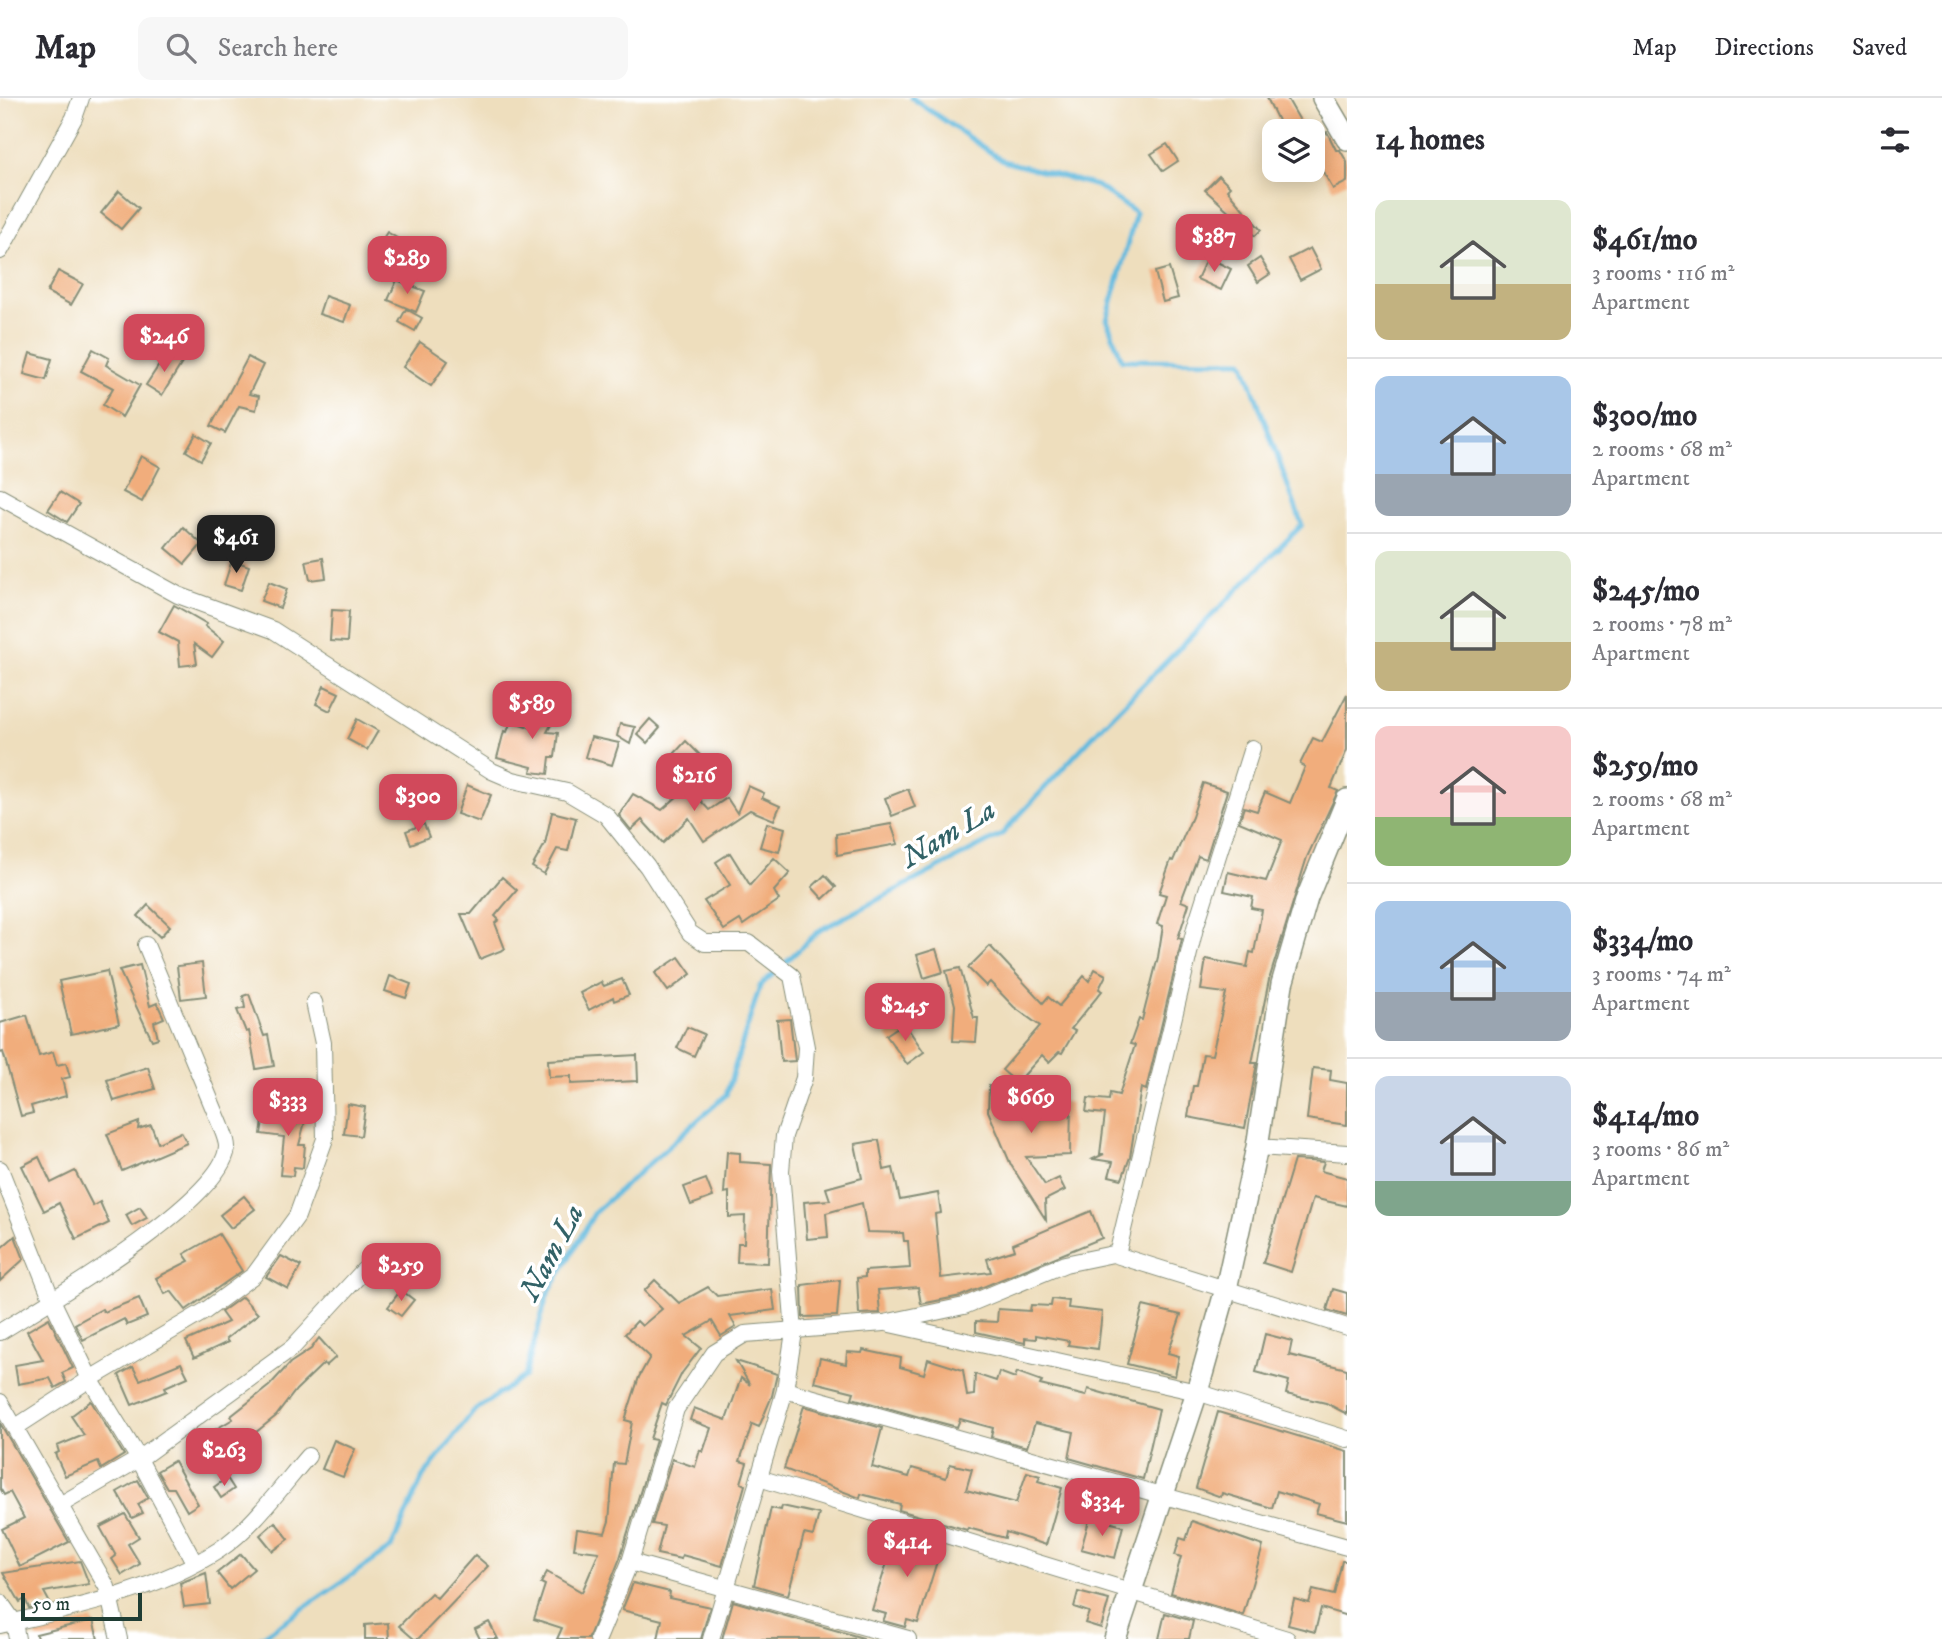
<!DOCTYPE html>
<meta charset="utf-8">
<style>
:root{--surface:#fff;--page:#f7f7f7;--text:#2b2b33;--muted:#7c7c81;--line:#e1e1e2;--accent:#d1495b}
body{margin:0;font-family:"IM FELL DW Pica",serif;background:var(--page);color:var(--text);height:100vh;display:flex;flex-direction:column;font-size:26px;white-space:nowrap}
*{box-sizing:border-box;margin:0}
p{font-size:23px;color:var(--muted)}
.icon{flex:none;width:38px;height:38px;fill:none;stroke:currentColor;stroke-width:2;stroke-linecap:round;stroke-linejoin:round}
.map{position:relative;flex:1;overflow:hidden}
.side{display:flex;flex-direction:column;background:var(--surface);width:595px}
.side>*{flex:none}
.fabs{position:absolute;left:1262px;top:21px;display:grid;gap:14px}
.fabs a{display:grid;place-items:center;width:63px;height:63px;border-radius:14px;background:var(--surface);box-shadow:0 4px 18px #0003;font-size:35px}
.scale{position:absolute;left:21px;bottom:18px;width:121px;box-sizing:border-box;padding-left:7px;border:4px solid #1f3d34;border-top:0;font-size:19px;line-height:24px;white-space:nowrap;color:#1f3d34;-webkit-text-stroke:5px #fff;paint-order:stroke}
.price{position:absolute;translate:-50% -60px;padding:0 16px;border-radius:14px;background:var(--accent);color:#fff;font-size:23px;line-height:46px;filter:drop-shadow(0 2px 4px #0008)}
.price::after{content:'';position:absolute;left:50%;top:42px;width:21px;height:16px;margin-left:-10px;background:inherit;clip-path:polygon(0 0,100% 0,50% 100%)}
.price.selected{background:#222;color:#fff}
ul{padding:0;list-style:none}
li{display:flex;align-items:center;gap:21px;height:175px;padding:0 28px}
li+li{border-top:2px solid var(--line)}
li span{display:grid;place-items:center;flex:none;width:196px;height:140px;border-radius:14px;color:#555}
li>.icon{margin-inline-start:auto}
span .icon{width:84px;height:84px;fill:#fffc;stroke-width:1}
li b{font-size:30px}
h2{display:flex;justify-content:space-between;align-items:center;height:84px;padding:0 28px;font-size:30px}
header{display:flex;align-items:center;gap:42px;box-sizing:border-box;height:98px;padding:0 35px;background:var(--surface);border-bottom:2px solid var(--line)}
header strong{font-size:33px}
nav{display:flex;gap:38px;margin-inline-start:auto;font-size:24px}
.search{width:490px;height:63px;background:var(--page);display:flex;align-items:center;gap:18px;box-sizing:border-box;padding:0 24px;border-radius:14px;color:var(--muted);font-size:26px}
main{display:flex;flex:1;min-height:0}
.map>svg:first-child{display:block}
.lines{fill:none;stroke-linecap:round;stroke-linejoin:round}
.stream{stroke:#60b9de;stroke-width:5}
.building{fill:#f1ad7b}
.minor-casing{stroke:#868e78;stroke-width:18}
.major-casing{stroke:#868e78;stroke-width:24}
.minor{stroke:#fff;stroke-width:16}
.major{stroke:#fff;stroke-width:21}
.labels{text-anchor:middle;stroke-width:7;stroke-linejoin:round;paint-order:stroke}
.water-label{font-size:30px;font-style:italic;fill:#326267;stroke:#fff}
</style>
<header>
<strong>Map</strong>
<div class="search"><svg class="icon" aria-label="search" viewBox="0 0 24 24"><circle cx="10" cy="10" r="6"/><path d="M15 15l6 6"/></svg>Search here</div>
<nav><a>Map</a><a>Directions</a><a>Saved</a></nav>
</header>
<main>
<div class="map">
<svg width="1347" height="1541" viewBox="0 0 1347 1541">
<rect width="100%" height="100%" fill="#fff"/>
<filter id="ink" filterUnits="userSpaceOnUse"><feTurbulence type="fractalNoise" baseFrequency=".0143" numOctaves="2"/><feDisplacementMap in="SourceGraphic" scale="14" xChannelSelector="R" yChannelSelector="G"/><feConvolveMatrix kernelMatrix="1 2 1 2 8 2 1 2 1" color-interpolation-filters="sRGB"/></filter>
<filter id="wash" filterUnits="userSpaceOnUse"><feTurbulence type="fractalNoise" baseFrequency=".00686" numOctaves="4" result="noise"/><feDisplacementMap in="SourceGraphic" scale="28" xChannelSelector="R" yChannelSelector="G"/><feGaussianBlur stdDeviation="1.57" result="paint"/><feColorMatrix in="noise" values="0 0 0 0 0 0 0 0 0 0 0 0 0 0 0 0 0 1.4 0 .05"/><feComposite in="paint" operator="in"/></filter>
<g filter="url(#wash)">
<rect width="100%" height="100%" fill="#eedebd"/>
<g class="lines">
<!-- stream -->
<polyline class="stream" points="259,1541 391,1450 423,1379 474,1313 525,1278 547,1198 595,1114 726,997 760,888 820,832 1001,737 1104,626 1302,427 1243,263 1122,262 1107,222 1136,115 1097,88 1003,63 912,0"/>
</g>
<g id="blocks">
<!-- building -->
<g class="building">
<polygon points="1267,0 1287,0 1303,28 1295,33 1283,33"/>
<polygon points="1327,34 1336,52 1340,52 1347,64 1347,84 1333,91 1312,55 1312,41"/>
<polygon points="1167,46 1178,63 1163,73 1151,56"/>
<polygon points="1219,78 1230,89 1227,92 1261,132 1255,138 1249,133 1240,141 1225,122 1232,116 1205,92"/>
<polygon points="119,93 139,110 121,131 101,115"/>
<polygon points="387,134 407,146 399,159 379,147"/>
<polygon points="1310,150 1321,171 1300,182 1289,161"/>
<polygon points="1207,159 1231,171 1221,192 1197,181"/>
<polygon points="1260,160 1270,176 1258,184 1248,168"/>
<polygon points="1169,170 1178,200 1163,204 1155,174"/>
<polygon points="58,173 83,186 71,207 47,194"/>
<polygon points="397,182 425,193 416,214 388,202"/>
<polygon points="325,198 350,207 344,224 319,216"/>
<polygon points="406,211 422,220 415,233 399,224"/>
<polygon points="420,244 448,263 431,288 403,269"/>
<polygon points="93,251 109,260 106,267 140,287 122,319 103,307 113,290 81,273"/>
<polygon points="30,255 52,261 46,282 24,276"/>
<polygon points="167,255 182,265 162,297 146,287"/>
<polygon points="248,259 263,267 249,296 259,298 256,312 239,308 225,335 211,328"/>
<polygon points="196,336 211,345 201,362 186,353"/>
<polygon points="141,358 160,369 142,404 123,394"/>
<polygon points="60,394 79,406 67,424 48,412"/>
<polygon points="183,429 202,446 185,466 166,450"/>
<polygon points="323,460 326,480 310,482 306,463"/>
<polygon points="232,462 249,468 241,492 224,487"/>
<polygon points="269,484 287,491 280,510 261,503"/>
<polygon points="174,507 207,526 205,528 224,543 212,559 194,546 197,566 180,568 178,544 159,534"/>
<polygon points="332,512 349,513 347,544 330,543"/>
<polygon points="324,588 339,595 330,613 316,606"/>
<polygon points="1347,596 1347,652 1331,690 1338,693 1307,759 1269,882 1252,965 1257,965 1245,1030 1188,1019 1193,988 1197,988 1203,956 1212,957 1226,895 1201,892 1206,861 1247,869 1250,854 1254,855 1262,812 1251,810 1253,799 1224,793 1228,774 1266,783 1282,742 1239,724 1244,709 1257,713 1265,694 1290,705 1305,669 1300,666 1313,640 1322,644"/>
<polygon points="549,601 562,608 547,634 558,635 555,659 550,659 548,676 531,674 532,669 497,660 504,633 507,634 511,623 532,630"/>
<polygon points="357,621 378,633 367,652 347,641"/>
<polygon points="650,621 660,630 647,645 637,636"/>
<polygon points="620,626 635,629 630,646 617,638"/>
<polygon points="591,639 619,645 612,667 585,659"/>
<polygon points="686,643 703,660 691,673 674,656"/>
<polygon points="1203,685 1227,693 1206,761 1198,758 1181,803 1189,806 1178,840 1182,841 1146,992 1141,990 1130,1059 1122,1081 1109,1078 1113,1064 1093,1061 1104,1056 1100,1056 1105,1016 1086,1014 1088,1000 1109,1002 1110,995 1119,997 1135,947 1130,946 1139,921 1142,922 1158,859 1163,828 1157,826 1166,797 1159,795 1171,762 1173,763 1192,719"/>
<polygon points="467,687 491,697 480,724 457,716"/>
<polygon points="748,688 764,695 762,700 780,708 774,722 750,712 704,743 689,720 663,745 642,722 631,732 619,717 633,696 662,712 688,689 709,712 727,700 737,715"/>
<polygon points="908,691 915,709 892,718 885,700"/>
<polygon points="552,714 576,720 568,753 557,751 544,776 532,769 545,746"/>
<polygon points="767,725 785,730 779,754 760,749"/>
<polygon points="424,726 429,739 411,746 406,733"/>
<polygon points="891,726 898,746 837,757 836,736"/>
<polygon points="730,755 750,787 774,760 790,775 774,793 779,802 743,827 740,822 724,832 704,803 730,787 716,764"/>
<polygon points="825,777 836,789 823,801 812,789"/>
<polygon points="502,779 517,792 495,818 499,822 495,825 505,851 480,861 461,816 471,816"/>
<polygon points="148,807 170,828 160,839 138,818"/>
<polygon points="990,848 1043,905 1048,899 1059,908 1084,878 1089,883 1095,871 1106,877 1099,891 1102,893 1071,931 1075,933 1062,955 1059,954 1049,964 1042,957 1017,985 1002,972 1040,928 1014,909 990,884 986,888 968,870"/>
<polygon points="936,851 943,874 924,880 917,857"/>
<polygon points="679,859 691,876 668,893 655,875"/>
<polygon points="202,865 206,898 181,901 177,868"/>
<polygon points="140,867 150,908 157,905 164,920 154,924 158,940 152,942 119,872"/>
<polygon points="960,870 974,920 978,920 976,944 953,943 955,907 946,873"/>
<polygon points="107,873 119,926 71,936 59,883"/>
<polygon points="390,878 411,886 406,900 385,893"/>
<polygon points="622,881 629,897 614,903 613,899 589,912 580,895 601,884 604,888"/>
<polygon points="249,896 264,938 268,937 274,968 256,971 249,933 246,934 237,912 245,910 243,898"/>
<polygon points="27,917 39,958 53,954 57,967 66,965 70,979 62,981 66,998 31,1008 33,1015 21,1018 3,954 0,955 0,925"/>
<polygon points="790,921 795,963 781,964 777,922"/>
<polygon points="904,925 924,954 907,966 886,937"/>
<polygon points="687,929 704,936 694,958 677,950"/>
<polygon points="637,957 638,983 571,986 571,978 549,979 548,962"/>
<polygon points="148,969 155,991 114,1003 107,982"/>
<polygon points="1313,970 1331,972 1330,982 1347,985 1347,1027 1307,1021"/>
<polygon points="989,988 1015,988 1013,990 1041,995 1040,999 1071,1005 1070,1057 1026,1059 1045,1087 1059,1080 1065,1092 1045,1102 1046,1122 1011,1067 988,1013"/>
<polygon points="348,1006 365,1009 361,1038 344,1036"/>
<polygon points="292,1008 308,1012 299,1047 305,1047 303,1070 294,1069 293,1078 280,1077 284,1039 261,1036 264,1015 292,1020"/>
<polygon points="139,1024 138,1031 151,1027 158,1045 181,1034 187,1045 122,1073 107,1036"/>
<polygon points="879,1042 884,1072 893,1070 900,1102 938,1095 941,1115 935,1116 941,1180 991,1174 987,1161 1015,1152 1013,1146 1091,1113 1102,1140 961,1198 921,1206 918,1189 878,1192 880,1215 859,1216 857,1180 865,1179 865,1173 910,1170 908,1143 904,1143 903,1135 867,1134 862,1105 826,1115 828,1139 807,1141 804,1104 830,1102 826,1090 862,1080 855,1046"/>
<polygon points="727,1054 740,1055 740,1064 771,1066 768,1165 737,1164 738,1145 744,1145 745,1118 729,1119 729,1094 724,1095"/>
<polygon points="39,1059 51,1085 75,1073 93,1108 100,1104 109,1125 76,1141 59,1105 44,1113 22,1068"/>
<polygon points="1294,1062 1324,1064 1321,1073 1347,1080 1347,1108 1313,1100 1291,1174 1263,1165"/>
<polygon points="706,1081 713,1099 691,1107 684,1089"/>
<polygon points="244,1098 255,1111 231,1130 220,1117"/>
<polygon points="140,1109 147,1120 132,1128 126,1117"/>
<polygon points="219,1136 242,1173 186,1212 171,1193 165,1196 156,1180 189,1163 184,1156"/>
<polygon points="15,1138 24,1161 0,1183 0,1151"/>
<polygon points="281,1158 301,1168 288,1191 266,1179"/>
<polygon points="655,1182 679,1205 708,1189 717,1198 772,1191 775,1212 730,1218 736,1229 721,1238 712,1223 686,1238 701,1250 682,1275 666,1307 662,1305 650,1341 656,1342 620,1460 588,1541 557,1541 562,1530 534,1521 545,1487 541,1485 547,1474 582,1494 599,1454 574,1451 577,1431 605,1435 609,1423 614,1365 624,1366 632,1324 625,1322 639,1279 650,1259 625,1236 637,1223 642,1228 662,1211 644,1193"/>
<polygon points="840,1182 837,1218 803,1219 802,1187"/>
<polygon points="1333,1191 1347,1195 1347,1218 1327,1212"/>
<polygon points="401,1192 414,1202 401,1218 388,1209"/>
<polygon points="242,1199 258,1216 226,1241 228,1244 194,1260 186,1243 228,1224 221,1214"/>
<polygon points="139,1200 147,1219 127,1227 124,1221 83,1242 75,1226 102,1211 104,1214"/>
<polygon points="1052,1201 1069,1203 1068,1210 1102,1214 1098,1251 1068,1247 1069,1243 1036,1237 1036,1241 1025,1240 1025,1245 976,1234 976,1223 997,1224 998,1211 1030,1213 1031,1207 1051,1208"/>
<polygon points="1143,1208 1181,1217 1168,1255 1179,1258 1175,1278 1127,1266"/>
<polygon points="49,1220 73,1270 62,1275 66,1284 55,1290 50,1280 18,1286 15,1267 43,1262 27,1233"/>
<polygon points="1265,1236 1292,1243 1289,1257 1347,1271 1347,1316 1326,1305 1286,1296 1289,1283 1256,1274"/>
<polygon points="319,1240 336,1259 326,1268 324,1265 296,1292 276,1318 240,1347 237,1343 198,1365 190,1353 197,1349 194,1344 233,1321 231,1318 269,1288 290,1265 311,1251"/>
<polygon points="863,1252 901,1260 900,1269 924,1276 928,1261 963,1272 967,1298 974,1297 975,1276 996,1283 999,1274 1015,1280 1017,1274 1042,1283 1040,1287 1086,1298 1088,1291 1159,1311 1143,1381 1069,1360 1074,1334 1035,1325 1027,1349 991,1339 993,1330 960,1321 957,1329 923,1320 852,1300 854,1294 814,1284 820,1260 846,1266 847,1254 862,1255"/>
<polygon points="736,1263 777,1276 772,1298 759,1329 752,1326 740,1363 747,1365 741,1385 745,1387 722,1468 682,1457 681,1461 657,1456 664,1428 652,1426 672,1361 695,1369 700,1352 703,1354 711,1330 690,1322 694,1310 726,1322 741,1280 750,1287"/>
<polygon points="181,1265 188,1279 165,1289 167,1293 132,1307 119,1277 133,1269 140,1282"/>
<polygon points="91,1303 124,1357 101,1371 98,1364 65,1378 55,1356 59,1354 57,1348 84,1337 71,1318"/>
<polygon points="804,1308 882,1330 872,1369 909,1379 912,1370 946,1380 950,1366 972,1371 966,1392 1016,1405 1027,1374 1040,1378 1038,1383 1062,1390 1046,1447 1006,1434 1005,1440 968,1430 967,1432 899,1412 900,1406 861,1396 860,1400 784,1371"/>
<polygon points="1218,1314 1347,1353 1347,1423 1316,1415 1319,1406 1277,1393 1272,1410 1222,1395 1221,1399 1196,1390"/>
<polygon points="0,1325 69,1444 20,1469 2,1431 24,1420 10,1394 4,1397 0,1390"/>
<polygon points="334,1342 355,1351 343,1379 322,1371"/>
<polygon points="174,1363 198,1406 187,1413 174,1390 167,1390 157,1373"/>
<polygon points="227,1380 234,1391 221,1400 214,1389"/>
<polygon points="138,1382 148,1400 138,1406 143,1415 132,1420 117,1394"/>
<polygon points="782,1408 819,1416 813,1438 804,1436 788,1497 754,1487 771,1410 781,1412"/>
<polygon points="125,1416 139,1439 128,1446 140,1466 122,1477 112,1461 116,1458 100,1429"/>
<polygon points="1090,1419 1123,1428 1115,1460 1081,1451"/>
<polygon points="1192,1423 1263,1448 1243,1517 1171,1495 1181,1459 1175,1457 1180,1440 1186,1442"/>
<polygon points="275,1424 289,1441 273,1453 260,1437"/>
<polygon points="897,1433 942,1447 918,1525 907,1522 905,1529 883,1523 886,1516 872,1512"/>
<polygon points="241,1456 254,1471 230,1491 217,1475"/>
<polygon points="475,1457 488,1468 418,1541 414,1541 399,1528 431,1495 437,1500"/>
<polygon points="80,1463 89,1486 44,1494 50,1505 29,1510 25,1501 20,1504 3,1475"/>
<polygon points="1342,1463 1347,1463 1347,1518 1321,1510 1315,1534 1288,1527 1294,1501 1309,1505 1313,1492 1334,1497"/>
<polygon points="206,1475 210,1506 184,1509 180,1485"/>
<polygon points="633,1485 670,1494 669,1500 710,1509 701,1541 658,1541 662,1522 622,1512"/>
<polygon points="1078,1494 1109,1502 1101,1530 1085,1525 1089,1514 1074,1509"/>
<polygon points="733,1503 863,1540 863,1541 722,1541"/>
<polygon points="1165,1515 1193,1523 1189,1541 1159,1541"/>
<polygon points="93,1522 98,1541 37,1541 36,1536"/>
<polygon points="489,1524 498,1541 480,1541 475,1531"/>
<polygon points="388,1525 389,1541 365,1541 365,1527"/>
</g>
</g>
</g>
<g filter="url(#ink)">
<use href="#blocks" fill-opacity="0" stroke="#868e78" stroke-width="2"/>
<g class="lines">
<!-- minor casing -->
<g class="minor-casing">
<g id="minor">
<polyline points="0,153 74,20 81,0"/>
<polyline points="0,399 178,497 273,532 492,673 513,682 567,694 606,717 647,768 690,835 705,845 749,845 792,878 806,949 804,980 784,1038 781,1073 794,1234 785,1292 711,1541"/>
<polyline points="1257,1049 1347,1055"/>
<polyline points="0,1071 52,1202 90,1281 139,1361 194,1464"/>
<polyline points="1117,1157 1195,830 1252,650"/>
<polyline points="890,1226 1197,1294 1347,1341"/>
<path d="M 0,1234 C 45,1206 225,1101 227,1049 C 227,1042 223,1034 221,1028 L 146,847"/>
<polyline points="785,1292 1347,1449"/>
<polyline points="0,1304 107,1489 119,1541"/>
<polyline points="16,1329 90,1281 205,1213 254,1177 297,1118 325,1041 323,945 314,904"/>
<polyline points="759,1380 1287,1541"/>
<polyline points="60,1407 139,1361 293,1249 364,1172"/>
<polyline points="630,1464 908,1541"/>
<polyline points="0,1504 14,1524 17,1541"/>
<path d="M 0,1527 C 74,1510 154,1494 219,1452 C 252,1430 282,1388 308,1358"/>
<polyline points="598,1541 630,1464 676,1311 714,1255 745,1236 884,1225 964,1208 1065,1166 1113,1156 1347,1229"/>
</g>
</g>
<!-- major casing -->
<g class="major-casing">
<g id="major">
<polyline points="1323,0 1347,41"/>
<polyline points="1115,1541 1197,1294 1226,1191 1257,1049 1282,886 1307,800 1347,702"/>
</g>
</g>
<!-- minor -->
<use href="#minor" class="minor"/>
<!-- major -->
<use href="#major" class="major"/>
</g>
</g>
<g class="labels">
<!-- water labels -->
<g class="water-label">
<text transform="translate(948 735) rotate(-31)" y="10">Nam La</text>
<text transform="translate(551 1154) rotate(-62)" y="10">Nam La</text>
</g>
</g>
</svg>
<div class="fabs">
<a><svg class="icon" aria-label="layers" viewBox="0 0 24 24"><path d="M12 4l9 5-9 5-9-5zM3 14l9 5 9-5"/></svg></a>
</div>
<div class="scale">50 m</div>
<b class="price" style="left:1214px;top:176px">$387</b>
<b class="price" style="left:407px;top:198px">$289</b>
<b class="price" style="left:164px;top:276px">$246</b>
<b class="price selected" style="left:236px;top:477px">$461</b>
<b class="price" style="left:532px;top:643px">$589</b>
<b class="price" style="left:694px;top:715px">$216</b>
<b class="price" style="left:418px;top:736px">$300</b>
<b class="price" style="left:905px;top:945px">$245</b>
<b class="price" style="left:1031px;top:1037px">$669</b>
<b class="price" style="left:288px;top:1040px">$333</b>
<b class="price" style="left:401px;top:1205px">$259</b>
<b class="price" style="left:224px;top:1390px">$263</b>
<b class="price" style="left:1102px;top:1440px">$334</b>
<b class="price" style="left:907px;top:1481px">$414</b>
</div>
<section class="side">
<h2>14 homes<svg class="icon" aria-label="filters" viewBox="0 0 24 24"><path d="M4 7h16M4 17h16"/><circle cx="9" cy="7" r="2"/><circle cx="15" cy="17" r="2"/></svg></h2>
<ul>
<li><span style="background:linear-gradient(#dfe7d0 60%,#c2b280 0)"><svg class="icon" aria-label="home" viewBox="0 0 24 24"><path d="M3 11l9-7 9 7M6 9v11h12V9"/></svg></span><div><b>$461/mo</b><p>3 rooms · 116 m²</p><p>Apartment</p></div></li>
<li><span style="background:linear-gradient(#a9c7e8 70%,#9aa5b1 0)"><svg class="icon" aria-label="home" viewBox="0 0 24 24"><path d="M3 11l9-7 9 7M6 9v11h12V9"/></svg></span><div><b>$300/mo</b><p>2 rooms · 68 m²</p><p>Apartment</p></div></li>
<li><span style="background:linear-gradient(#dfe7d0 65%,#c2b280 0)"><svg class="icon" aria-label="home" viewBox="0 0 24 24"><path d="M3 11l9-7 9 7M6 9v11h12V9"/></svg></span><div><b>$245/mo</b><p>2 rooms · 78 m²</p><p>Apartment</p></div></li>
<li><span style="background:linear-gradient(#f6c9c9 65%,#8fb573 0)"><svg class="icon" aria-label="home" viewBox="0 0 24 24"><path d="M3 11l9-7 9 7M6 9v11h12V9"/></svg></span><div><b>$259/mo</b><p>2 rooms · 68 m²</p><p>Apartment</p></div></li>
<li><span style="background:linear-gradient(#a9c7e8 65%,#9aa5b1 0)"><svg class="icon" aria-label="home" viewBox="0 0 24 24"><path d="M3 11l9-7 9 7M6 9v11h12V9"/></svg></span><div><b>$334/mo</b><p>3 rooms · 74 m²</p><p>Apartment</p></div></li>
<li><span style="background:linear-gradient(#c9d6e8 75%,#7fa58c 0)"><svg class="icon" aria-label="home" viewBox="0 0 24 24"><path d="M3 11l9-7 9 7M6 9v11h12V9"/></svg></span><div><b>$414/mo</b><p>3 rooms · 86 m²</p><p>Apartment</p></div></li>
</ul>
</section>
</main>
